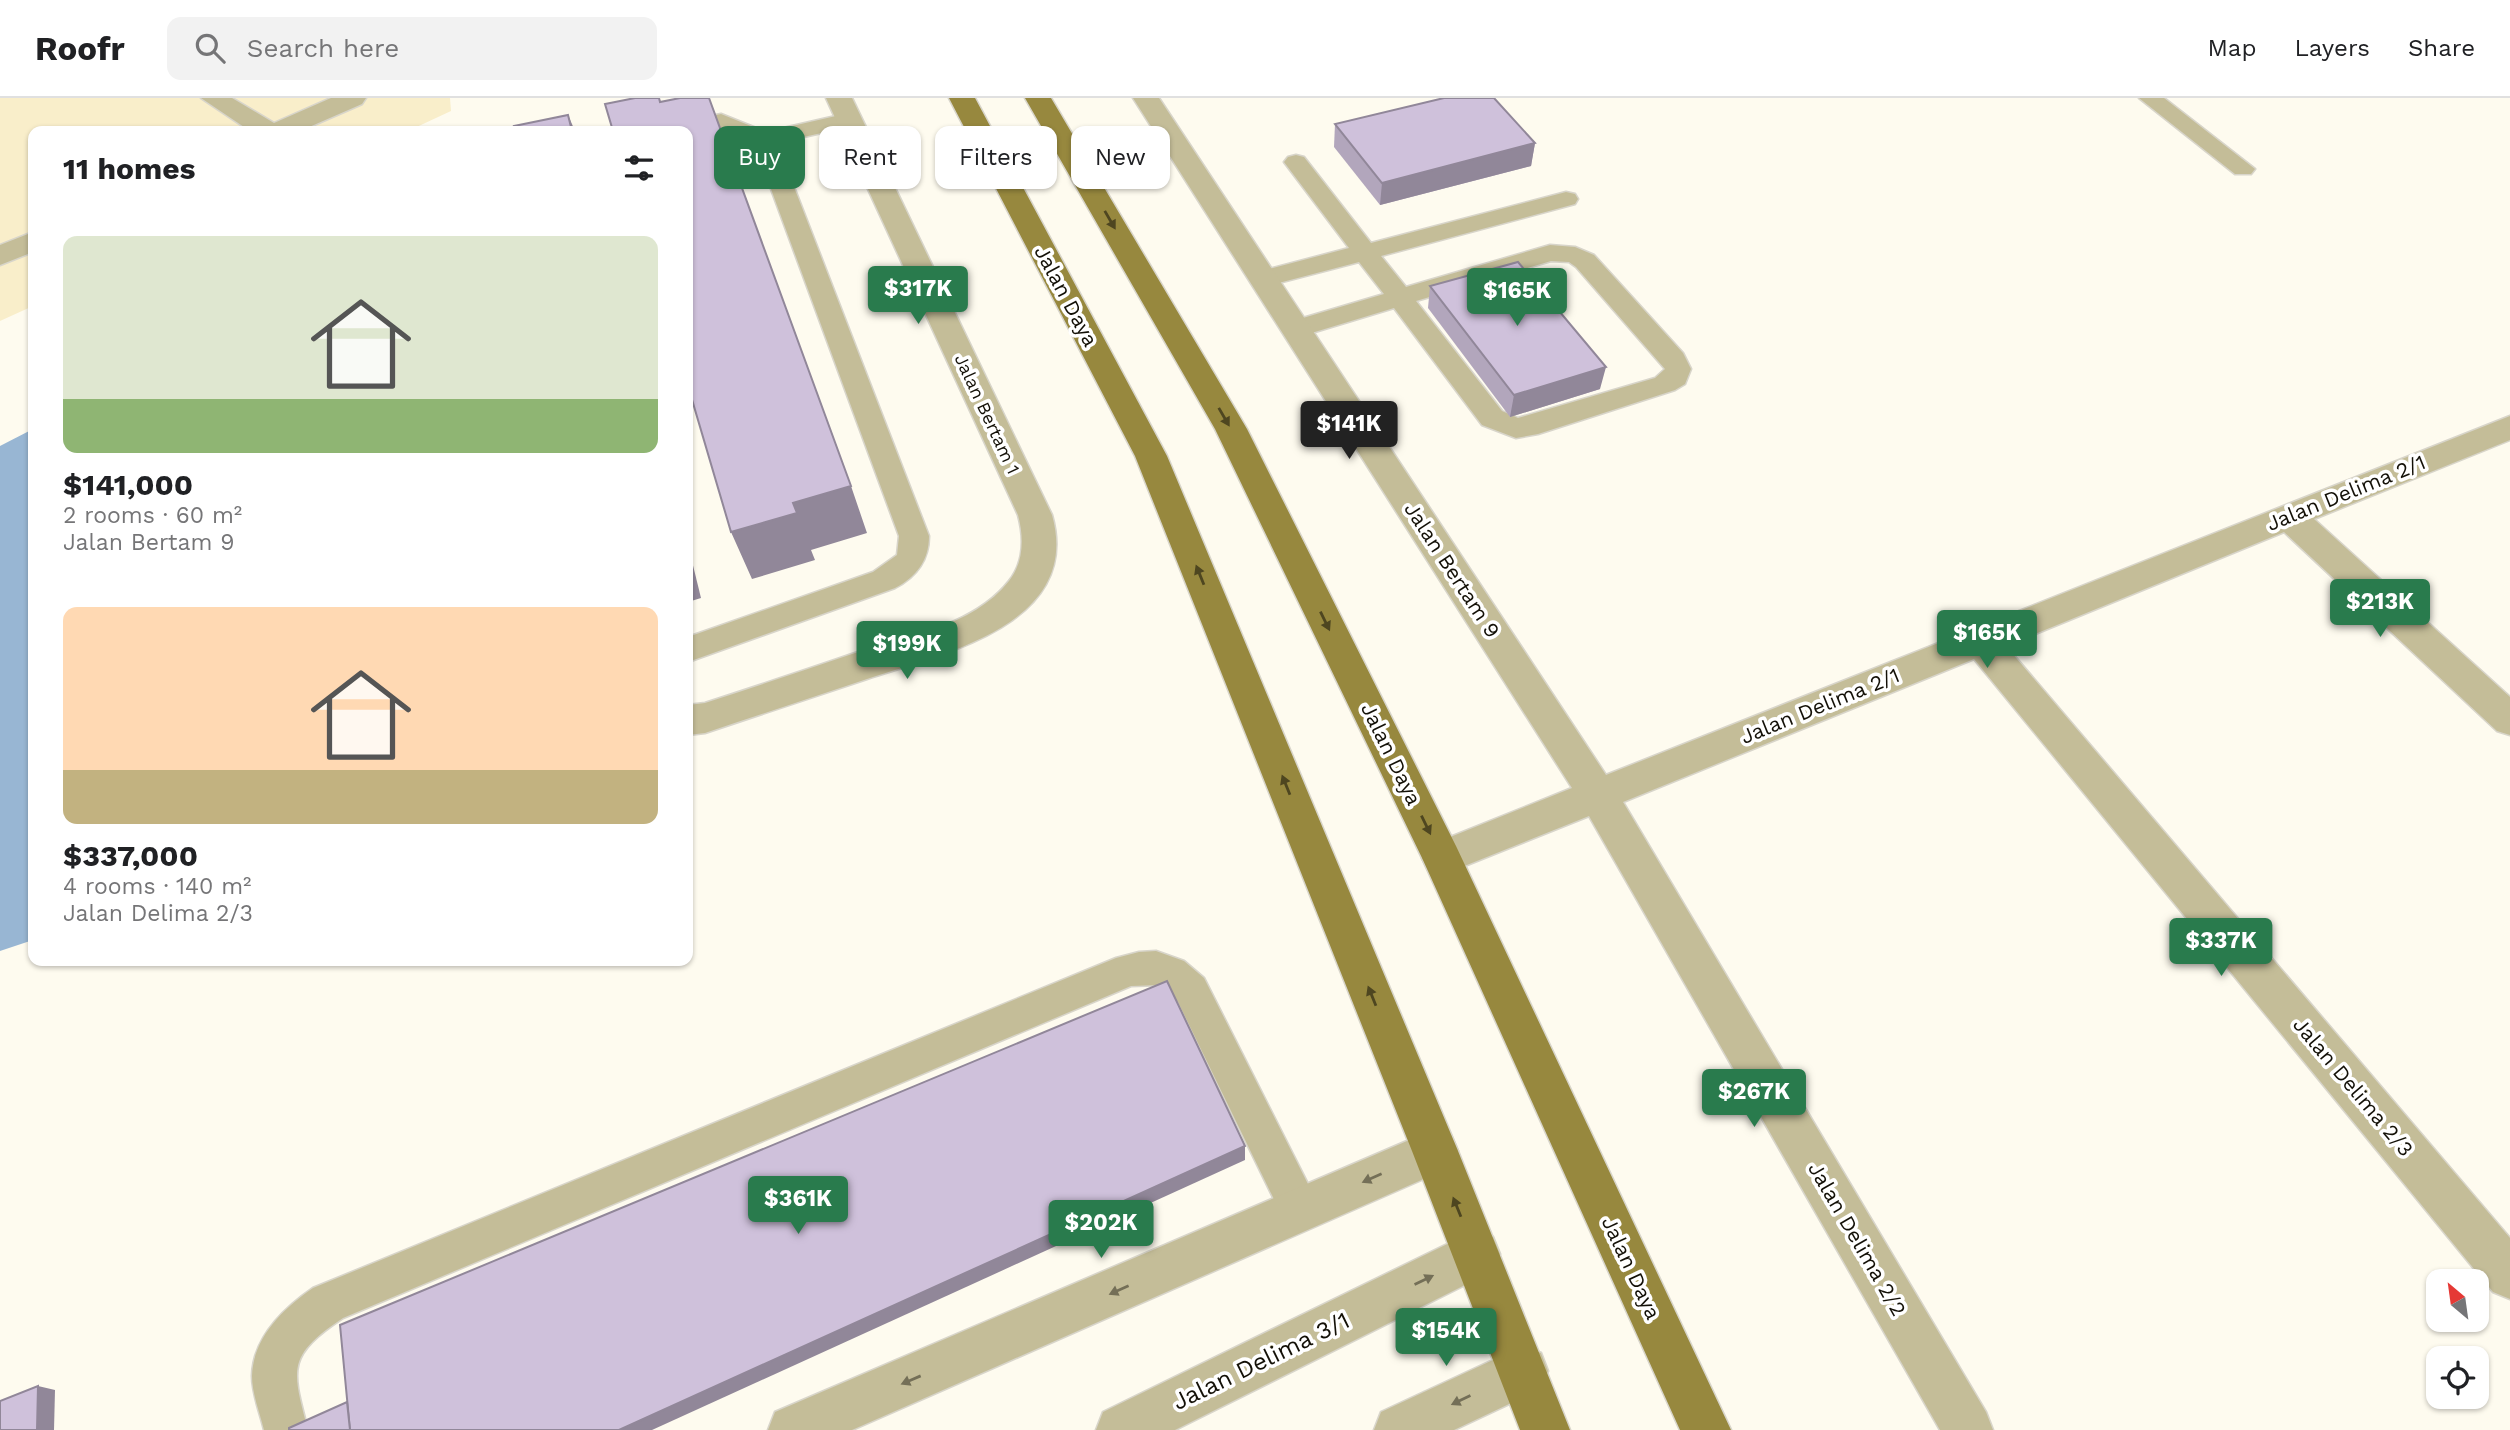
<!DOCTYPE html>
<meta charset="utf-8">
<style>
:root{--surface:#fff;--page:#f2f2f2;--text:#202124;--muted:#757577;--line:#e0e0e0;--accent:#297b4d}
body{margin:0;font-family:"Work Sans",sans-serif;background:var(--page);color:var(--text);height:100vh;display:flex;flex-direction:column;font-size:26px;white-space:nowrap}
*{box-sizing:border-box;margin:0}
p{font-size:23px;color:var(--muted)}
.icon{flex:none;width:38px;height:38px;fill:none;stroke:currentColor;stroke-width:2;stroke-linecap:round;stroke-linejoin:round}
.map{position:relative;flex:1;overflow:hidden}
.sheet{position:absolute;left:28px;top:28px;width:665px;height:840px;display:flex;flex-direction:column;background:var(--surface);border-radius:14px;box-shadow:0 2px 5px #0004}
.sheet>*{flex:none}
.guide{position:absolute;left:714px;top:28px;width:665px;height:63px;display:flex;gap:14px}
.needle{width:46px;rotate:331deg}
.controls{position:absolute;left:2426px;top:1171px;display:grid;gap:14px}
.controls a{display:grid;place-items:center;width:63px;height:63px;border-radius:14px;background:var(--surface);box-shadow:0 2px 5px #0004;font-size:35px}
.price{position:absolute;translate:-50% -60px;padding:0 16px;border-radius:7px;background:var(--accent);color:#fff;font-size:23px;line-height:46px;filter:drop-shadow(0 2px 4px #0008)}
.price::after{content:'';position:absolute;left:50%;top:42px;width:21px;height:16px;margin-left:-10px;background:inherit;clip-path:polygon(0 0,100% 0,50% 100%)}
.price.selected{background:#222;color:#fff}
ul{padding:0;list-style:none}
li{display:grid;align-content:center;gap:14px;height:371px;padding:0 35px}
li span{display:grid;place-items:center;height:217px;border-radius:14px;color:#555}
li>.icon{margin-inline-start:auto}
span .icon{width:126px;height:126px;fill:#fffc;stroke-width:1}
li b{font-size:30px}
h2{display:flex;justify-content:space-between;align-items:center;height:84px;padding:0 35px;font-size:30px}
.pill{padding:0 24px;border-radius:14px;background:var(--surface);box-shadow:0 2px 5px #0004;font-size:24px;line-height:63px}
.pill.selected{background:var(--accent);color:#fff}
header{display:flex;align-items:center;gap:42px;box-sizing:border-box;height:98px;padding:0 35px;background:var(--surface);border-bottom:2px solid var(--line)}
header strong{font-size:33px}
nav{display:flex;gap:38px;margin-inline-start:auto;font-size:24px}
.search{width:490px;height:63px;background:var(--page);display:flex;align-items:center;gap:18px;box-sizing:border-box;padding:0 24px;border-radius:14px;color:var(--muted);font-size:26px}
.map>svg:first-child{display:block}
.built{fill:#f9eeca}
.water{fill:#98b6d3}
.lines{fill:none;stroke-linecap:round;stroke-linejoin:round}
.lane-casing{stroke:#d8d5ca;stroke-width:3}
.street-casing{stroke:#d8d5ca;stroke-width:3}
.primary-casing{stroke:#d8d5ca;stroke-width:3}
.lane{fill:#c4bd98;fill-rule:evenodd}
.street{fill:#c4bd98;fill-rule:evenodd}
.primary{fill:#97883e;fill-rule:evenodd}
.wall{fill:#b2a6bc}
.shaded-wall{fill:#918799}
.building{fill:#cfc1db;stroke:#918799;stroke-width:2}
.oneway{fill:#4e4620}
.oneway2{fill:#746f57}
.labels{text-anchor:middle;stroke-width:7;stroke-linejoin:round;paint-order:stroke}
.far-street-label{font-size:18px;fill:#131007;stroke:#fff}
.street-label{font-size:21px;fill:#131007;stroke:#fff}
.near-street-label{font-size:24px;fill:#131007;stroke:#fff}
</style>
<header>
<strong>Roofr</strong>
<div class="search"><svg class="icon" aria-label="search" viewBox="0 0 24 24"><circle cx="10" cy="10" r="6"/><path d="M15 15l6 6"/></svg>Search here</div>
<nav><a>Map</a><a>Layers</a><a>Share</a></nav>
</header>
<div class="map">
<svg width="2510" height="1332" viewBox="0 0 2510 1332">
<rect width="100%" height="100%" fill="#fefbef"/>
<!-- built -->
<polygon class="built" points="0,0 450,0 451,13 408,33 33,33 33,208 0,223"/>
<!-- water -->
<polygon class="water" points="33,331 33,842 0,853 0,348"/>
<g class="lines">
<!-- lane casing -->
<g class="lane-casing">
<g id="lane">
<polygon points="2139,0 2164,0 2255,71 2251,76 2235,76"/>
<path d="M 849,15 L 860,22 L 857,27 L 777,45 L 929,438 C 929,463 916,479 895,490 L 688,564 L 688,539 L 873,474 L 897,457 L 899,438 L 754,45 L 719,30 L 688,36 L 688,33 L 656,33 L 660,28 L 721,16 L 766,34 Z"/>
<path d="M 1296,57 L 1304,59 L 1371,145 L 1566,94 L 1575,96 L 1578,101 L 1575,106 L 1381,158 L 1406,189 L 1550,147 L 1575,149 L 1594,157 L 1683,255 L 1691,271 L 1685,286 L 1675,292 L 1538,336 L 1516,340 L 1482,327 L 1394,210 L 1295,240 L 1286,237 L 1282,231 L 1286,225 L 1384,196 L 1359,164 L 1263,189 L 1254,187 L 1250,181 L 1254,175 L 1349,150 L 1284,64 L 1288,59 ZM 1551,163 L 1569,164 L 1576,169 L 1665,271 L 1655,280 L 1518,320 L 1502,313 L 1416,203 Z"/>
<path d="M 1156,853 L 1184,863 L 1204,880 L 1314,1098 L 1320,1112 L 1314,1126 L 1300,1132 L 1286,1126 L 1178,904 L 1160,887 L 1131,888 L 343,1220 C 286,1258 292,1271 308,1332 L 264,1332 C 260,1315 252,1296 252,1278 C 253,1239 284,1210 313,1190 L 1116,860 L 1139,854 Z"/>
</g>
</g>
<!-- street casing -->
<g class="street-casing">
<g id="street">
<polygon points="201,0 232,0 274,25 331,0 366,0 362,6 300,33 250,33"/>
<path d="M 826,0 L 852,0 L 1052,417 C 1083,527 941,556 867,581 C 813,599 759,617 705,635 L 688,637 L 688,607 L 705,605 C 754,589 803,573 852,556 C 904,539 973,529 1009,483 C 1024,464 1024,439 1018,417 Z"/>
<polygon points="1133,0 1159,0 1606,677 2510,318 2510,342 2314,421 2510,599 2510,637 2497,633 2284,434 2006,548 2510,1140 2510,1201 2493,1194 1974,561 1623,704 1986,1314 1993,1332 1940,1332 1589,718 1442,777 1428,772 1422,760 1428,748 1572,690"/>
<polygon points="33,134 33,154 0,167 0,147"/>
<polygon points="1435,1031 1451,1037 1458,1053 1451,1069 852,1332 768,1332 775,1314"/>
<polygon points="1476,1132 1493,1139 1500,1156 1493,1173 1175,1332 1096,1332 1103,1314"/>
<polygon points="1523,1248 1541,1255 1548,1273 1541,1291 1454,1332 1374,1332 1381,1314"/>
</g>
</g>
<!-- primary casing -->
<g class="primary-casing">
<g id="primary">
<polygon points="949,0 975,0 1167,358 1458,1053 1570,1332 1520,1332 1412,1053 1135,358"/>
<polygon points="1025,0 1051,0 1247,331 1456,748 1731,1332 1680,1332 1423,762 1215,331"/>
</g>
</g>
<!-- lane -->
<use href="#lane" class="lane"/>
<!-- street -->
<use href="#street" class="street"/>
<!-- primary -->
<use href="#primary" class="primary"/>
</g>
<!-- wall -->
<g class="wall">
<polygon points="1335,26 1535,45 1531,68 1380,107 1334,49"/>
<polygon points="1430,188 1600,291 1510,319 1428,210"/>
</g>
<!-- shaded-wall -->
<g class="shaded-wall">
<polygon points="568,17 575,33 572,33"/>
<polygon points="1535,45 1531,68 1380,107 1382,85"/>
<polygon points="1606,269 1600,291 1510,319 1514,297"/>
<polygon points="851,388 867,435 811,452 815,462 752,481 731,434 793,405"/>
<polygon points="688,447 701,500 688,504"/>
<polygon points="1245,1048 1245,1062 652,1332 619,1332"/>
<polygon points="38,1288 55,1292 54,1332 37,1332"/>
</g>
<!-- building -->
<g class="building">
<polygon points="635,0 659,0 660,4 680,0 709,0 851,388 793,405 797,415 731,434 688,288 688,33 613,33 605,6"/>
<polygon points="1444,0 1494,0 1535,45 1382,85 1335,26"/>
<polygon points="568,17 572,33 516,33 514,28"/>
<polygon points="1518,164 1606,269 1514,297 1430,188"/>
<polygon points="1167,883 1245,1048 619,1332 350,1332 340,1227"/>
<polygon points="38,1288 37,1332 0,1332 0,1303"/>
<polygon points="347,1304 350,1332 289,1332 289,1330"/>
</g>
<!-- one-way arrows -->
<defs><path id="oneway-solid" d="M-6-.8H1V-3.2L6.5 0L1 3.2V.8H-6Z" transform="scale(1.75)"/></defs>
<g class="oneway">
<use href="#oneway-solid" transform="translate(1110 122) rotate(60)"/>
<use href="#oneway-solid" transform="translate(1224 319) rotate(60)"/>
<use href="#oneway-solid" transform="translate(1200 477) rotate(-112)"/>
<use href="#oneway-solid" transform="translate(1325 523) rotate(64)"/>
<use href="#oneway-solid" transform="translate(1286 687) rotate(-112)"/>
<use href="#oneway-solid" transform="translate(1426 727) rotate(64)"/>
<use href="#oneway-solid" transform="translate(1372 898) rotate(-112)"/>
<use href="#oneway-solid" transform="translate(1457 1109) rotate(-112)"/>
</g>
<g class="oneway2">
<use href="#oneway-solid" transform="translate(1372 1080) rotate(156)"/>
<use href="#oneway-solid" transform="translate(1424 1182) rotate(-26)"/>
<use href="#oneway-solid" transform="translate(1119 1192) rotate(156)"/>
<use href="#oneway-solid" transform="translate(911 1282) rotate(157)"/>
<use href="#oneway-solid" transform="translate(1461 1302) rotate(154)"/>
</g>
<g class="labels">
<!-- far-street labels -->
<g class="far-street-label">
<text transform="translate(987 316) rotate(65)" y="6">Jalan Bertam 1</text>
</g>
<!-- street labels -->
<g class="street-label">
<text transform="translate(1066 198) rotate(62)" y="7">Jalan Daya</text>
<text transform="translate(2346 395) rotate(-22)" y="7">Jalan Delima 2/1</text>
<text transform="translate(1452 472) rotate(57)" y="7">Jalan Bertam 9</text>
<text transform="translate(1820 608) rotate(-22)" y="7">Jalan Delima 2/1</text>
<text transform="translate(1391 656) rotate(64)" y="7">Jalan Daya</text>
<text transform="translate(2353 989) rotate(50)" y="7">Jalan Delima 2/3</text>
<text transform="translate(1857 1141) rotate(60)" y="7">Jalan Delima 2/2</text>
<text transform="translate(1631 1170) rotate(65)" y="7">Jalan Daya</text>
</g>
<!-- near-street labels -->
<g class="near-street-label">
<text transform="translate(1261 1263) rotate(-26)" y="8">Jalan Delima 3/1</text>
</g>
</g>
</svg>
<div class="controls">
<a><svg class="needle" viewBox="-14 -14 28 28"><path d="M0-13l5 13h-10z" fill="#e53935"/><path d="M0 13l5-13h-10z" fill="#757577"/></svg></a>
<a><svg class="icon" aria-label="locate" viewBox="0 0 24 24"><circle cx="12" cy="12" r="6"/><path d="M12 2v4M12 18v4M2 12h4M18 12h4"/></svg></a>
</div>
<b class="price" style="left:918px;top:228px">$317K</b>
<b class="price" style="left:1517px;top:230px">$165K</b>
<b class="price selected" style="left:1349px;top:363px">$141K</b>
<b class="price" style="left:2380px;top:541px">$213K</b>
<b class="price" style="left:1987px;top:572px">$165K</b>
<b class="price" style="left:907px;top:583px">$199K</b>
<b class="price" style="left:2221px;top:880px">$337K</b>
<b class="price" style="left:1754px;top:1031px">$267K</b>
<b class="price" style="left:798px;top:1138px">$361K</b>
<b class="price" style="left:1101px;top:1162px">$202K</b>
<b class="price" style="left:1446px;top:1270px">$154K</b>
<div class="guide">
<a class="pill selected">Buy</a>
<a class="pill">Rent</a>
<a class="pill">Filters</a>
<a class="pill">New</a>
</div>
<section class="sheet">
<h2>11 homes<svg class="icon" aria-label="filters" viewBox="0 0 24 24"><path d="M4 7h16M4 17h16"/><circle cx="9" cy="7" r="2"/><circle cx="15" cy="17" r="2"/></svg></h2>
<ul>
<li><span style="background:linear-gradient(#dfe7d0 75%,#8fb573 0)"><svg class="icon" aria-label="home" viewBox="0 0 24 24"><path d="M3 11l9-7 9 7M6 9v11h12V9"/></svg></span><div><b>$141,000</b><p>2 rooms · 60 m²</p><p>Jalan Bertam 9</p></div></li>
<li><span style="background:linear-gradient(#ffd9b3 75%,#c2b280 0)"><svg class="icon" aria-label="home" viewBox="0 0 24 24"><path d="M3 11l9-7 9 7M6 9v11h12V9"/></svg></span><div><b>$337,000</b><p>4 rooms · 140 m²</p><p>Jalan Delima 2/3</p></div></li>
</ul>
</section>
</div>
